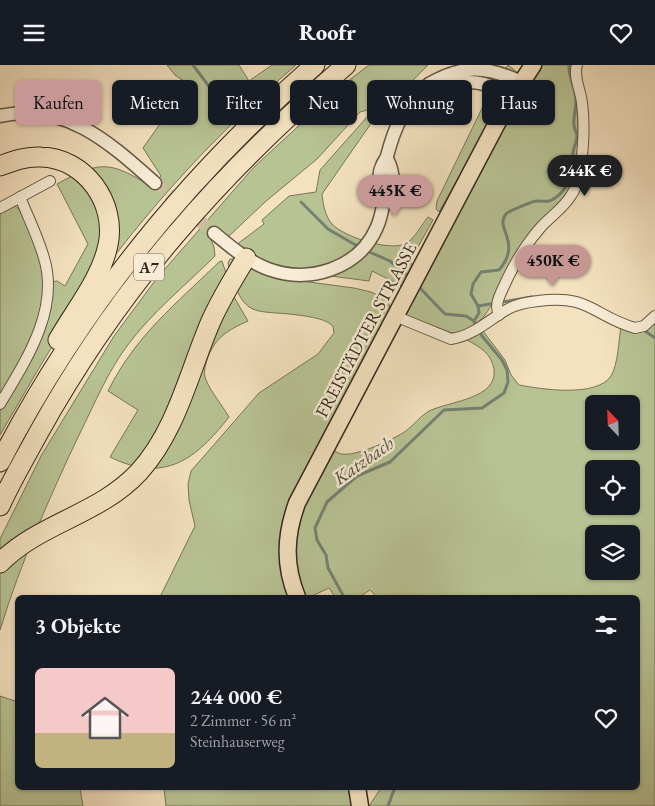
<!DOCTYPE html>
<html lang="de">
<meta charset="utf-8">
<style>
:root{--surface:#171b24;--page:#20242c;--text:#f1f3f6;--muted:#9ea1a6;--accent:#c59692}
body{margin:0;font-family:"EB Garamond",serif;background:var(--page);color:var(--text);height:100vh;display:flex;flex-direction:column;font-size:19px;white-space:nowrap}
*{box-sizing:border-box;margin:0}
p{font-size:16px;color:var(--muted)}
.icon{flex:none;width:28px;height:28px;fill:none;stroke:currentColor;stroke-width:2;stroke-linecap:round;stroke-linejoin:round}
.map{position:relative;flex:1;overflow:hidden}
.panel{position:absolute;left:15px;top:530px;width:625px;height:195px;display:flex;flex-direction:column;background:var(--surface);border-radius:8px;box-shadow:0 1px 4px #0004}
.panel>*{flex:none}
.banner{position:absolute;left:15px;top:15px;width:625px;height:45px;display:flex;gap:10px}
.needle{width:32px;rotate:337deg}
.controls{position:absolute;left:585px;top:330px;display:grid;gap:10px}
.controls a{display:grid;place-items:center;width:55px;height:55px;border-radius:8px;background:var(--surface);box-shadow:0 1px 4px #0004;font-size:25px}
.price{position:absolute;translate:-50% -42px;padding:0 11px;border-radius:18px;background:var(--accent);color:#111;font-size:16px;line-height:32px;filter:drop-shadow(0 1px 2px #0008)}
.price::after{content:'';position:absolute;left:50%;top:30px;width:15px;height:11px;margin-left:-8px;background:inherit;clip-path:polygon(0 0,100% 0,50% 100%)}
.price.on{background:#222;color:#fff}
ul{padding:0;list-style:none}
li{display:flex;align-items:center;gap:15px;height:125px;padding:0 20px}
li span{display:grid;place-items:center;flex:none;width:140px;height:100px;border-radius:8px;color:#555}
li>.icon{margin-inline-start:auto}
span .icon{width:60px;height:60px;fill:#fffc;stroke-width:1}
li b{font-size:21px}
h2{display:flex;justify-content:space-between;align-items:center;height:60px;padding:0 20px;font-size:21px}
.chip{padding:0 18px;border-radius:8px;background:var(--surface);box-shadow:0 1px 4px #0004;font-size:18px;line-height:45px}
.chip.on{background:var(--accent);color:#111}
header{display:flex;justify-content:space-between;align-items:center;height:65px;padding:0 20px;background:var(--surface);font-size:22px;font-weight:800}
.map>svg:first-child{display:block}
.green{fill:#b8c394;stroke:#777659;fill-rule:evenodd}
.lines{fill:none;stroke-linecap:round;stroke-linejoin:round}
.stream{stroke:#748273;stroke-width:3}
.tertiary-tunnel{stroke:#cdbc9f;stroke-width:12;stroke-dasharray:12 6;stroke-linecap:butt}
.minor-casing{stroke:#655746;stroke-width:12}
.tertiary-casing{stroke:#655746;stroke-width:15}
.primary-casing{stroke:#36291e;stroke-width:19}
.motorway-casing{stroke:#36291e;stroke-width:21}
.minor{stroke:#f7ecd5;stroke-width:10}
.tertiary{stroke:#f7ecd5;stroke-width:12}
.primary{stroke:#f3e1bf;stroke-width:16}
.motorway{stroke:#f3e1bf;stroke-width:19}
.labels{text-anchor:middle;stroke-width:5;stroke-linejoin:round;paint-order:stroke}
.shield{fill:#f7ecd5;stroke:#706455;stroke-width:1}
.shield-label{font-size:16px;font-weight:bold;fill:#36291e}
.street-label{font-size:18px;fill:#36291e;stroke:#f7ecd5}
.water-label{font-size:19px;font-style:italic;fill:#504e42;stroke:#f7ecd5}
</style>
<header><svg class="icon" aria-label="menu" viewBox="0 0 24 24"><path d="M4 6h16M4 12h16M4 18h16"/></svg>Roofr<svg class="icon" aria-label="heart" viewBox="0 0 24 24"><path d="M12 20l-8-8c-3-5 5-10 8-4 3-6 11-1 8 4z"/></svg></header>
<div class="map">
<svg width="655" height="741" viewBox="0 0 655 741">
<rect width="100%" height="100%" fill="#f3e1bf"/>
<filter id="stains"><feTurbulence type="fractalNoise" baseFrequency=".004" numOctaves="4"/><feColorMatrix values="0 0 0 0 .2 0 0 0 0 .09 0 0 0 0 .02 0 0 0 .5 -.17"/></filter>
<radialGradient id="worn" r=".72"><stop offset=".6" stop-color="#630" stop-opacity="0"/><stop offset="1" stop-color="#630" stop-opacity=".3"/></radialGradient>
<!-- green -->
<g class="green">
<path d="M 167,0 L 239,0 L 249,16 L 272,0 L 296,0 C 210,74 133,159 70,253 C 45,291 23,331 0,370 L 0,344 L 21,308 L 51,217 L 57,216 L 65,221 L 88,179 L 57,119 C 101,95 110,96 152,122 L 161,111 L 143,83 L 188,19 L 175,10 Z"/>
<path d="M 369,0 L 428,0 L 372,57 L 322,129 C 323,139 325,151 332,159 C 344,172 388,186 405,179 C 414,175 422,159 428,152 L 433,155 L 410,196 L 413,201 L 402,221 L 372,206 L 369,216 L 307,208 L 267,198 L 236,180 L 264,159 L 262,155 L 289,131 L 316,127 L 320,105 L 375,43 L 360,47 L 317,94 L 265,137 L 227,173 L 210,172 L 214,182 L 215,191 C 185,221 152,247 127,281 C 107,308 95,338 80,368 C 49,433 21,497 0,565 L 0,474 L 41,391 L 114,271 L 157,213 L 254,102 L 343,20 Z"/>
<polygon points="508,0 518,8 439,147 436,144 437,136 487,33"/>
<path d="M 542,0 L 574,0 L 579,77 L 573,119 L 494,234 C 487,252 473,266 452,268 L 407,251 L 406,248 L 488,87 Z"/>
<path d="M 10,141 L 15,141 C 26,148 29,163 33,174 C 36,182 41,191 43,199 C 52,248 22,292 0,332 L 0,147 Z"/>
<path d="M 230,194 L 237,194 L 272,212 L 354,223 L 371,227 L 388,235 L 390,244 L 291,434 C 278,469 276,497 288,532 L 160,532 L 195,461 L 189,435 L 188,419 L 191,406 L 259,328 L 318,289 L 334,268 L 333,261 C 325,254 315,253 305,251 C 253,243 244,258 228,198 Z"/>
<path d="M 222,196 L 234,232 L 248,256 C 228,265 214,273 207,295 C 205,302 203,308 206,315 C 211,327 222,340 229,352 C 196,394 165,419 110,392 L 138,345 L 108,326 C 136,270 175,240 219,197 Z"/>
<path d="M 655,256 L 655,741 L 369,741 L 381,723 L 638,722 L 638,532 L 377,532 L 370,525 L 359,532 L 335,532 L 329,523 L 310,532 L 304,532 L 293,503 L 299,450 L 331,384 C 334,386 338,388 341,389 C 356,392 394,374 406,366 C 414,360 420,351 429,346 C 450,336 498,334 494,304 C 491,288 480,282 467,275 L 483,266 L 505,295 L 511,310 L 519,320 C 541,324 596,333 611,311 C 618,300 619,274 621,261 ZM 594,339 L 631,339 L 631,376 L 594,376 ZM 594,404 L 631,404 L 631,441 L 594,441 ZM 594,469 L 631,469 L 631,506 L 594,506 Z"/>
<polygon points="17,630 18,722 80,723 83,741 0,741 0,631 15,636"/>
<polygon points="164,723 348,723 352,741 166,741"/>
</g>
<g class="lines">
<!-- stream -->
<g class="stream">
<polyline points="193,0 211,24"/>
<polyline points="301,137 328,164 359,182"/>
<polyline points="365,185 390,196 410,213"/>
<polyline points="478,241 532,232"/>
<path d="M 474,256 L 479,248 L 478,241 L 471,229 L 473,219 L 481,207 L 499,205 C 523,177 494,163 506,149 C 509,146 533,136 537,136 C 545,136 548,138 555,133 C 571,122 571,107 573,89 C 573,83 577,77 577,71 C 577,67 574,64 574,60 C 573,52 576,45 576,37 C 577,25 568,13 569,0"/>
<polyline points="645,266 655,273"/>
<polyline points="344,532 328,503 326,490 317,475 315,463 327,437 357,411 390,397 444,345 482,343 504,328 508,317 507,305 502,295 482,271 474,256 466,251 445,249 418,221"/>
<polyline points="388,741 395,722"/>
</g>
<!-- tertiary-tunnel -->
<polyline class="tertiary-tunnel" points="155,118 214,168"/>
<!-- minor casing -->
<g class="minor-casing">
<g id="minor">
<polyline points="0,143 50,116"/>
<path d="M 499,250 C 494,240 500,230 504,221 C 514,199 525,180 541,162 C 551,151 565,142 572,129 C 584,110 585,59 582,38 C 581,26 573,12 577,0"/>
<path d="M 395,251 L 451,274 C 473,271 490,254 508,244 C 517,239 528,237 538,236 C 590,229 593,251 635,263 L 644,261 L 655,251"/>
<path d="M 0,339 C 25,297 60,245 44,193 C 38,172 28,152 20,132"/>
</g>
</g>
<!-- tertiary casing -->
<g class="tertiary-casing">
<g id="tertiary">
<path d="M 428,20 C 463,17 480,11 511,32"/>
<path d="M 0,51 C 65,36 110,78 155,118"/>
<path d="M 384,135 C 380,124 377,111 382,101 C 383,97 386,95 387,91 C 395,61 404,40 429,19 C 462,0 485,0 521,17"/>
<path d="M 214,168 C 231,182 247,196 268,204 C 309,219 359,204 377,162 C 381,153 382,145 384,136 C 385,132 388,130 390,126 C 395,116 392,103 387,94"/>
</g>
</g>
<!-- primary casing -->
<g class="primary-casing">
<g id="primary">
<path d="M 297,532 C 284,500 285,471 297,438 L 505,43 L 533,0"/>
<polyline points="357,722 360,741"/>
</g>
</g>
<!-- motorway casing -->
<g class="motorway-casing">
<g id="motorway">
<path d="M 0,101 C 13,96 26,91 41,92 C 85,93 117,138 108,180 C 101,214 75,245 58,275"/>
<path d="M 0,397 C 79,245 186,112 315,0"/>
<path d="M 0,441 C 11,416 26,391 39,367 C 120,221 220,109 346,0"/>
<path d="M 0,498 C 39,458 99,450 139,407 C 177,365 189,307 211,256 C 221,234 233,214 246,193"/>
</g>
</g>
<!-- minor -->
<use href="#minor" class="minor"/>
<!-- tertiary -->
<use href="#tertiary" class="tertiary"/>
<!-- primary -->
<use href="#primary" class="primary"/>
<!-- motorway -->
<use href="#motorway" class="motorway"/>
</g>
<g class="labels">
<!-- shield labels -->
<rect class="shield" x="134" y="188.5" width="30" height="27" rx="4"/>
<g class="shield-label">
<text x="149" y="208">A7</text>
</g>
<!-- street labels -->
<g class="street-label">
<text transform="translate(366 265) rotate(-62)" y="6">FREISTÄDTER STRASSE</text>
</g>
<!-- water labels -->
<g class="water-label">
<text transform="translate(363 395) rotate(-35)" y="7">Katzbach</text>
</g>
</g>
<rect width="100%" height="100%" filter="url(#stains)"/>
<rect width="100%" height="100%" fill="url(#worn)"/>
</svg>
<div class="controls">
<a><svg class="needle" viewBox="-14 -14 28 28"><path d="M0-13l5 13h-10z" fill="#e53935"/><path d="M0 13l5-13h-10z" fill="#9ea1a6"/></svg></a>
<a><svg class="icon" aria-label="locate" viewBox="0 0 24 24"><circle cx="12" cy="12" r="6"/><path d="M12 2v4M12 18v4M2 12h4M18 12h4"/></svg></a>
<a><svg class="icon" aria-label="layers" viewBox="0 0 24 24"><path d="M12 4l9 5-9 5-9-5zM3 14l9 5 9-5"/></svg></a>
</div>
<b class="price on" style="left:585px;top:132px">244K €</b>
<b class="price" style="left:395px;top:152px">445K €</b>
<b class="price" style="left:553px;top:222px">450K €</b>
<div class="banner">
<a class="chip on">Kaufen</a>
<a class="chip">Mieten</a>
<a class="chip">Filter</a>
<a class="chip">Neu</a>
<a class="chip">Wohnung</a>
<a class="chip">Haus</a>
</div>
<section class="panel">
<h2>3 Objekte<svg class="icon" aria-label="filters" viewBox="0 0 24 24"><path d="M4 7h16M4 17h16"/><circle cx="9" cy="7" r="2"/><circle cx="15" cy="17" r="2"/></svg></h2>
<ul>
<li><span style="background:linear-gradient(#f6c9c9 65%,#c2b280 0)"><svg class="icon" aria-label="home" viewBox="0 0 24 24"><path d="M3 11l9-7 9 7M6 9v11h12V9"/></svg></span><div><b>244 000 €</b><p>2 Zimmer · 56 m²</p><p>Steinhauserweg</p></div><svg class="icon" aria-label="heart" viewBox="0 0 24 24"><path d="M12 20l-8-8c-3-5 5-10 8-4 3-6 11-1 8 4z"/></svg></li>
</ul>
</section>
</div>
